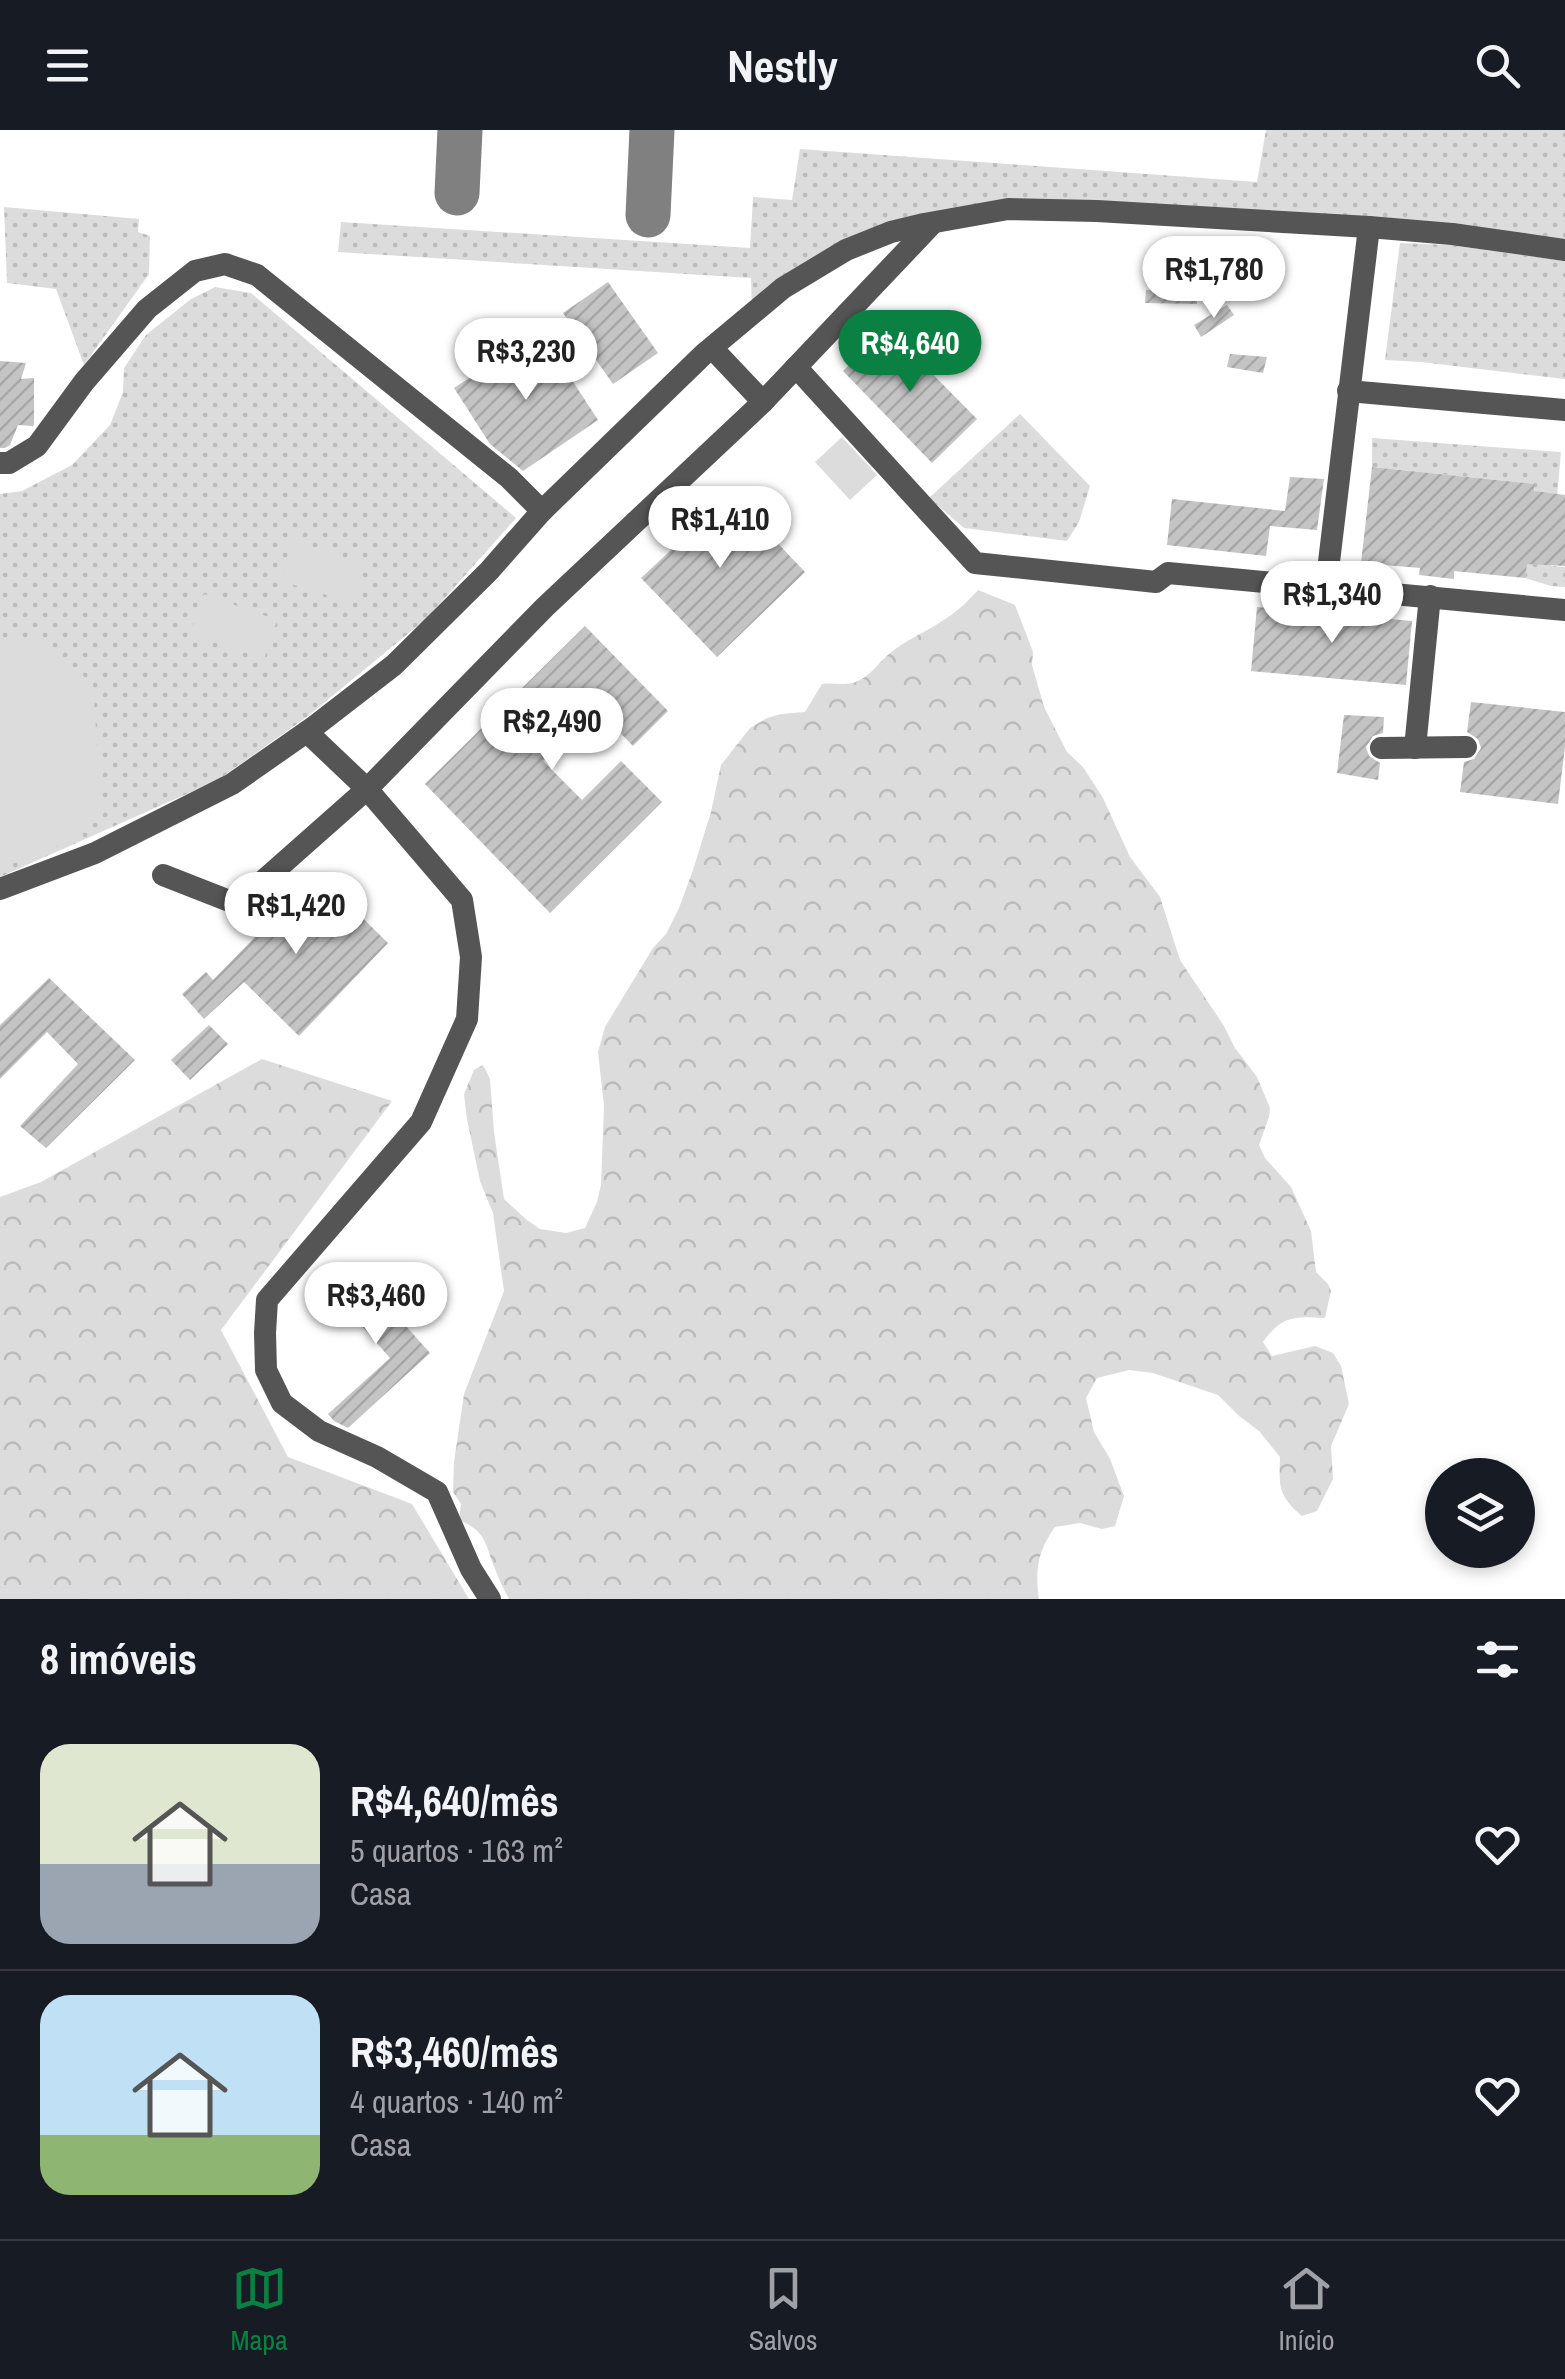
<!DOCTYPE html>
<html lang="pt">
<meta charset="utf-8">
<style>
:root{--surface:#171b24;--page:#242831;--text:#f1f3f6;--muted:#9ea1a6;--line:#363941;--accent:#0b8043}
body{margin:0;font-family:"Archivo Narrow",sans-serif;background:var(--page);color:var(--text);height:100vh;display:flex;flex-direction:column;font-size:38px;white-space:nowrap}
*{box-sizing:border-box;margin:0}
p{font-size:32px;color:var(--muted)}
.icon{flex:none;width:55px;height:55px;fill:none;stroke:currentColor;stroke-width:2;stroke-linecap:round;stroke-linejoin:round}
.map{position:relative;height:1469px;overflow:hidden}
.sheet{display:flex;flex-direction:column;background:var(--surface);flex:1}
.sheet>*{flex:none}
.tools{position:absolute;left:1425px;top:1328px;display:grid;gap:20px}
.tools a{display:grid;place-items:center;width:110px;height:110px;border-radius:50%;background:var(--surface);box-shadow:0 5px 15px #0003;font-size:50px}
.price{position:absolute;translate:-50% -85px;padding:0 22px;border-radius:35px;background:#fff;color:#222;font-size:32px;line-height:65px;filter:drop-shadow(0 2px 5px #0008)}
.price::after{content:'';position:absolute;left:50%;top:60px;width:30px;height:22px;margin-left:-15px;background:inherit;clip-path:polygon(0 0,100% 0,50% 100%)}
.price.active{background:var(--accent);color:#fff}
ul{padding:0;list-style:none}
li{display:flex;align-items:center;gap:30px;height:250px;padding:0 40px}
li+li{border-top:2px solid var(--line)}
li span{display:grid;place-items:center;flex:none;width:280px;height:200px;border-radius:30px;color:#555}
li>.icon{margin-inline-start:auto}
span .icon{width:120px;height:120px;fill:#fffc;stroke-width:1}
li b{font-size:42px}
h2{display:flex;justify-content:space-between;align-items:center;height:120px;padding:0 40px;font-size:42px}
header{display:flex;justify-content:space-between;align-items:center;height:130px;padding:0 40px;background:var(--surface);font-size:45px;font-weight:700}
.dock{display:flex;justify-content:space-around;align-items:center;height:140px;border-top:2px solid var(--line);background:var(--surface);font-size:28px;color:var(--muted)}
.dock a{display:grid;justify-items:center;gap:5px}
.dock .active{color:var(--accent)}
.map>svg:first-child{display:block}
.grass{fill:url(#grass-dots)}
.forest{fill:url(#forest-crowns)}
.garden{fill:#dcdcdc}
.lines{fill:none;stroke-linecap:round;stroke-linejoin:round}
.taxiway{stroke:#808080;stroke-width:45}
.building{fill:url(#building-hatch)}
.minor{stroke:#555;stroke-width:22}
</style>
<header><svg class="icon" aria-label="menu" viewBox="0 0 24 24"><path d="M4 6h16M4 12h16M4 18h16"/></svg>Nestly<svg class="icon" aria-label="search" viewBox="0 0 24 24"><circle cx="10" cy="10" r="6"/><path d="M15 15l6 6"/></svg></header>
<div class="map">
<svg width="1565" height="1469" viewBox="0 0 1565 1469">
<defs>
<pattern id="grass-dots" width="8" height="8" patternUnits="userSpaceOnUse" patternTransform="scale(2.5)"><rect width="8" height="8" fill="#dcdcdc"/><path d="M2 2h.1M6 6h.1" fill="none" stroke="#bbb" stroke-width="1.8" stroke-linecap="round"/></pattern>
<pattern id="forest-crowns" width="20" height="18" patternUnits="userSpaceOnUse" patternTransform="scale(2.5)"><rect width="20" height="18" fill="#dcdcdc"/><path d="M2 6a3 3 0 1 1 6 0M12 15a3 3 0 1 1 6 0" fill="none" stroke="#bbb"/></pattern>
<pattern id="building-hatch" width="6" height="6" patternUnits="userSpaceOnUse" patternTransform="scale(2.5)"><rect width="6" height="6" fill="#c4c4c4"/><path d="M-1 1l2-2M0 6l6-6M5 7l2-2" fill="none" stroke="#a7a7a7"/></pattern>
</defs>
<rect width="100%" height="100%" fill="#fff"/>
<!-- grass -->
<g class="grass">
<polygon points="1266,0 1565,0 1565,112 1121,82 934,92 846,120 752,183 751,148 338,122 341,92 750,118 753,67 792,70 800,19 1257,52"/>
<polygon points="4,77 139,89 138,102 150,106 149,144 84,235 56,159 7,153"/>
<polygon points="1400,113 1450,115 1565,131 1565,249 1421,232 1385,230"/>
<polygon points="215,157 251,163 516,388 427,488 308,586 218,650 0,747 0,364 22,361 72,335 110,295 123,262 124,238 146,205 191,169"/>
<polygon points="1020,284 1090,356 1079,392 1067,411 964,398 929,368"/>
<polygon points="1372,308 1561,322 1551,436 1565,437 1565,457 1551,456 1525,448 1535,354 1372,337"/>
</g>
<!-- forest -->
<g class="forest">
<path d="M 978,460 L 1015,475 L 1033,522 L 1032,535 L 1044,577 L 1067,622 L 1083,637 L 1103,668 L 1130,727 L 1160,767 L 1180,830 L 1224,896 L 1235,918 L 1257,947 L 1270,978 L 1269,987 L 1259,1015 L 1265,1028 L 1291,1057 L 1311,1101 L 1316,1142 L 1328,1154 L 1331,1161 L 1325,1188 C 1294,1186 1281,1186 1263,1212 L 1272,1226 L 1315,1216 L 1333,1223 L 1341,1236 L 1349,1274 L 1331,1316 L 1333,1349 L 1317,1381 L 1302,1386 C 1278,1365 1279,1357 1280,1327 L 1259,1301 L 1239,1286 L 1218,1265 L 1153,1243 L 1129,1240 L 1097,1248 L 1086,1268 L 1094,1302 L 1110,1329 L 1124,1366 L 1115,1396 L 1102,1399 L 1080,1393 L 1055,1397 C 1037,1422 1035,1440 1039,1469 L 509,1469 C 504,1459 499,1450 495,1439 C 485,1414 487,1402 459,1390 L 461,1374 L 453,1362 L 454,1332 L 464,1264 L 504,1161 L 493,1083 L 480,1051 L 467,989 L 464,964 L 474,940 L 483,935 L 490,949 L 494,1002 L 504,1069 L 527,1090 L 540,1099 L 566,1103 L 585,1098 L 597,1072 L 601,1055 L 604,976 L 598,922 L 605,897 L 653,818 L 666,804 L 679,778 L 693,740 L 711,682 L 721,635 L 750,598 L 767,588 L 781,584 L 805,582 L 822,554 C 836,552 847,557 860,550 C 872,544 879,532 889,524 C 905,510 925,503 942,491 C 956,483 967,472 978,460 Z"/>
<polygon points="262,929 392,971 221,1200 288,1327 412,1374 469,1469 0,1469 0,1067 41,1052"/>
</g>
<!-- garden -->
<g class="garden">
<polygon points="842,307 877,345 850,370 815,332"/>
<polygon points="293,412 364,434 352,473 281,451"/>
<polygon points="204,464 277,490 264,529 190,504"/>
<polygon points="0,509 40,509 93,554 101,676 45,727 0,728"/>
</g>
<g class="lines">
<!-- taxiway -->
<g class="taxiway">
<polyline points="457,63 460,0"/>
<polyline points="648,85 652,0"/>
</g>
</g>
<!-- building -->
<g class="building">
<polygon points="608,152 658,223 613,254 563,183"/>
<polygon points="1146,160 1197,162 1197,174 1145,173"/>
<polygon points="1227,175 1234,185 1201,207 1194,195"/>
<polygon points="887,198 977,289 932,333 843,241"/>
<polygon points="540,201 598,290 523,341 490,314 454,258"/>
<polygon points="1230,224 1267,227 1263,243 1227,237"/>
<polygon points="0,231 26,233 21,249 34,248 34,294 33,296 18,295 10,315 5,318 0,318"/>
<polygon points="1372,337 1535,354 1534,361 1565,365 1565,436 1527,434 1525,448 1454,441 1454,449 1419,445 1420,438 1361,433"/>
<polygon points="1290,347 1324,349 1317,400 1270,396 1266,426 1167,415 1172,369 1285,381"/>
<polygon points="727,360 805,442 717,527 641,448 671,420 654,402 683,374 697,389"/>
<polygon points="1257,477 1412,491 1406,555 1251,541"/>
<polygon points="585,496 668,581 633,616 596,578 543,631 582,670 621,631 662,672 550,783 425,654"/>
<polygon points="1471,572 1565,582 1565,617 1558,674 1460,662 1464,632 1474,629 1481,618 1478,609 1467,602"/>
<polygon points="1344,585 1384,587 1383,603 1373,606 1366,617 1369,626 1380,633 1378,650 1337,643"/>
<polygon points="320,746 388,813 299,906 244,852 204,889 182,864 206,842 213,850 257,805 245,792 276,762 288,776"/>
<polygon points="49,848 135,930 46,1018 20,996 78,934 47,902 0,949 0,895"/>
<polygon points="209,895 228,914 190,950 171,930"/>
<polygon points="355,1139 430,1223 348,1298 334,1291 328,1284 390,1228 331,1161"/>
</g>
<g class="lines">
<!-- minor -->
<g class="minor">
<polyline points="712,218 763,272 933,93"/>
<polyline points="796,237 975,433 1156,452 1168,443 1565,480"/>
<polyline points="1348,261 1565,280"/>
<polyline points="0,333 9,333 37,316 84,252 147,179 195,141 225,134 257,145 509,348 542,381"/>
<polyline points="1326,457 1369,97"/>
<polyline points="307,602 367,659 462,770 471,827 467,889 421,992 267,1170 265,1203 266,1240 282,1273 319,1301 377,1327 437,1362 471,1439 490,1469"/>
<polyline points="1381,618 1466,617"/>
<polyline points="1415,618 1430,466"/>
<polyline points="163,745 237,774 367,659 545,477 763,272"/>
<polyline points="0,759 95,723 232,654 315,596 394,535 489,441 542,381 704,224 783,158 846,120 891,102 924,94 1008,79 1097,81 1369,97 1452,104 1565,120"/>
</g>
</g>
</svg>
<div class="tools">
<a><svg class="icon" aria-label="layers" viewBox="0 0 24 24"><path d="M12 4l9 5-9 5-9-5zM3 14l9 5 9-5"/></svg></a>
</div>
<b class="price" style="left:1214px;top:191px">R$1,780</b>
<b class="price active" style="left:910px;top:265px">R$4,640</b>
<b class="price" style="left:526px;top:273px">R$3,230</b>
<b class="price" style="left:720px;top:441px">R$1,410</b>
<b class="price" style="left:1332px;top:516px">R$1,340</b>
<b class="price" style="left:552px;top:643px">R$2,490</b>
<b class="price" style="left:296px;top:827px">R$1,420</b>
<b class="price" style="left:376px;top:1217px">R$3,460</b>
</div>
<section class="sheet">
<h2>8 imóveis<svg class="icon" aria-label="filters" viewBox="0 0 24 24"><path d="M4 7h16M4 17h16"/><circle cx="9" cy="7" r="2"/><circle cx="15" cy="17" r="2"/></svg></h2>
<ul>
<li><span style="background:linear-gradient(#dfe7d0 60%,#9aa5b1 0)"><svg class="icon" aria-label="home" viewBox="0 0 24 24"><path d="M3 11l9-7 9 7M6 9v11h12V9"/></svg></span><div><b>R$4,640/mês</b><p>5 quartos · 163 m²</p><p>Casa</p></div><svg class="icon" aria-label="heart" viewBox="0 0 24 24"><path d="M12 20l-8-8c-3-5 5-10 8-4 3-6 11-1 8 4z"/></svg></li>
<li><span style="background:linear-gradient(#bfe0f5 70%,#8fb573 0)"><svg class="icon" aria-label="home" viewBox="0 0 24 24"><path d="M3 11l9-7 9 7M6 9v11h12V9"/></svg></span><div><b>R$3,460/mês</b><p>4 quartos · 140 m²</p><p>Casa</p></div><svg class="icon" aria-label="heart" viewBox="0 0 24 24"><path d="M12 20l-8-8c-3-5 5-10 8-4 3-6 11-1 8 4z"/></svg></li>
</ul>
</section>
<nav class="dock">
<a class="active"><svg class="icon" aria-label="map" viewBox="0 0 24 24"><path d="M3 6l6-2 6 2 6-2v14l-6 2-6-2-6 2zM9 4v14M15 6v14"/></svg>Mapa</a>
<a><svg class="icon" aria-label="saved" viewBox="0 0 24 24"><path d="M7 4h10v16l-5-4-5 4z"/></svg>Salvos</a>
<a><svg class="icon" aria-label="home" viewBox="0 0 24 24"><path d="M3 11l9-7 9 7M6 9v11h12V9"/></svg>Início</a>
</nav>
